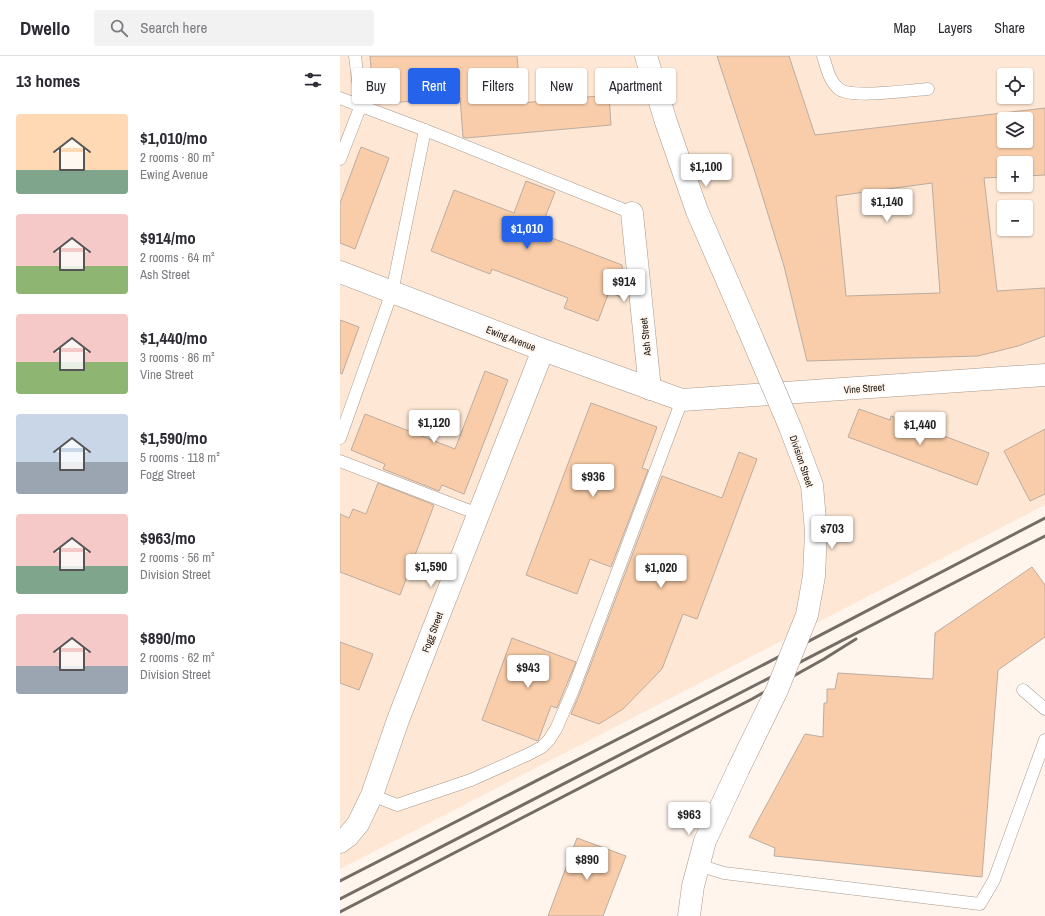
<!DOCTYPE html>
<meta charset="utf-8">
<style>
:root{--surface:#fff;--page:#f2f2f3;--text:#2b2b33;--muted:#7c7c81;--line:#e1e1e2;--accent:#2563eb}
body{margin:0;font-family:"Archivo Narrow",sans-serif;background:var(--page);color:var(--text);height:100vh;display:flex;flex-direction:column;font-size:15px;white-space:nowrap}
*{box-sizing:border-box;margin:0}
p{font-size:13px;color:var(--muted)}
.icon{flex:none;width:22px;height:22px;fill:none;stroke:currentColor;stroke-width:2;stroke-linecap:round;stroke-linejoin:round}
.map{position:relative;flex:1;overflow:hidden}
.sheet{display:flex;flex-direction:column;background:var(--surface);width:340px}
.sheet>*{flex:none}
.banner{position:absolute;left:12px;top:12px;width:380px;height:36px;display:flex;gap:8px}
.fabs{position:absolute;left:657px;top:12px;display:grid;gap:8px}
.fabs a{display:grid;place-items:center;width:36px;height:36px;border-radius:4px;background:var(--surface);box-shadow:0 1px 3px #0004;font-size:20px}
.price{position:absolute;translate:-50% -34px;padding:0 9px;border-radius:4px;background:#fff;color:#222;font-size:13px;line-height:26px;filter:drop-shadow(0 1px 2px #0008)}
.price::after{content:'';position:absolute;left:50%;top:24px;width:12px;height:9px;margin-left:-6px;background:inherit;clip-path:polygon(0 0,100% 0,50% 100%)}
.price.current{background:var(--accent);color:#fff}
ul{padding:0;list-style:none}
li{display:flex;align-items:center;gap:12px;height:100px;padding:0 16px}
li span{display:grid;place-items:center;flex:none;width:112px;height:80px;border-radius:4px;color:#555}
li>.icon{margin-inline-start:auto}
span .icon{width:48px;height:48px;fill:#fffc;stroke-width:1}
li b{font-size:17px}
h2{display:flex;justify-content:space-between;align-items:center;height:48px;padding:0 16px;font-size:17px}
.pill{padding:0 14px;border-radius:4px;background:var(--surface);box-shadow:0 1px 3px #0004;font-size:14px;line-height:36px}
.pill.current{background:var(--accent);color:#fff}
header{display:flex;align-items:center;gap:24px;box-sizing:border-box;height:56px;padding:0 20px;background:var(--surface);border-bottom:1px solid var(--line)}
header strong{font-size:19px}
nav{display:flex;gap:22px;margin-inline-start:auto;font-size:14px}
.search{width:280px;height:36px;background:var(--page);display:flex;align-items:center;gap:10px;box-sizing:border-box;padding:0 14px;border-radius:4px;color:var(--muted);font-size:15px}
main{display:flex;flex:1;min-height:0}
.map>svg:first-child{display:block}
.built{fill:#fee7d4;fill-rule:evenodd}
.building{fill:#f9cda9;stroke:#bcaca0;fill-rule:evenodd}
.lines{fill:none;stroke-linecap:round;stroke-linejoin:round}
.lane-casing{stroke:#a8988c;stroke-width:13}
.street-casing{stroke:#a8988c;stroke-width:23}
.secondary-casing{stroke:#a8988c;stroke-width:23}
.lane{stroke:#fff;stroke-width:12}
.street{stroke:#fff;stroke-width:22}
.secondary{stroke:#fff;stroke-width:22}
.rail{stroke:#746d66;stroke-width:3}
.secondary-bridge-casing{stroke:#a8988c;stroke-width:23;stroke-linecap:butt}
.secondary-bridge{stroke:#fff;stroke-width:22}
.labels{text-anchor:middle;stroke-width:3.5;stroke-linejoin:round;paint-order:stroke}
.street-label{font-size:10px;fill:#1a1510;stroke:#fff5ed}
</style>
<header>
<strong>Dwello</strong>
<div class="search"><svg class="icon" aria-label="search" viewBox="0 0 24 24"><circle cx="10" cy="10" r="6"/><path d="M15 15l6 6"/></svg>Search here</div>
<nav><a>Map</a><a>Layers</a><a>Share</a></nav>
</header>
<main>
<section class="sheet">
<h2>13 homes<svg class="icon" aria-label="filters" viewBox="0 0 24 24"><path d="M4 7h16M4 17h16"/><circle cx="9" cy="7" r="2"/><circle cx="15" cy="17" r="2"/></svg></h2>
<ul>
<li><span style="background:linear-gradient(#ffd9b3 70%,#7fa58c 0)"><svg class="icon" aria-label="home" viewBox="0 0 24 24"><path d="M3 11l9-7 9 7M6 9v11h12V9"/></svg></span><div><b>$1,010/mo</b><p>2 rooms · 80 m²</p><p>Ewing Avenue</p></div></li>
<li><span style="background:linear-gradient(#f6c9c9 65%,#8fb573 0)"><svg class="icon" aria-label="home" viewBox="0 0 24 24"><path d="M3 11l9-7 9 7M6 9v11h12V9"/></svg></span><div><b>$914/mo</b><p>2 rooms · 64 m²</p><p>Ash Street</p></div></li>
<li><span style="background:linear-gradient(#f6c9c9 60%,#8fb573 0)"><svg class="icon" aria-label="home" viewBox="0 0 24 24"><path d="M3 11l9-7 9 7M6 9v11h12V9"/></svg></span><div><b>$1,440/mo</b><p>3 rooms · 86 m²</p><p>Vine Street</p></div></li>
<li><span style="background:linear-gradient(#c9d6e8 60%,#9aa5b1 0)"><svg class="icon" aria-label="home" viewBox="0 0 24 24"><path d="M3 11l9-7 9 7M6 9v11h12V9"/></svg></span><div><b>$1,590/mo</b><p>5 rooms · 118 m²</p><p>Fogg Street</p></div></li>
<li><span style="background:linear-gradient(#f6c9c9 65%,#7fa58c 0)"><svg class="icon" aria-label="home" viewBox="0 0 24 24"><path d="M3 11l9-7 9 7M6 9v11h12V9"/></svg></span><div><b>$963/mo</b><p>2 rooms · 56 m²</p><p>Division Street</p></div></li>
<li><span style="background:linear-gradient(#f6c9c9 65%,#9aa5b1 0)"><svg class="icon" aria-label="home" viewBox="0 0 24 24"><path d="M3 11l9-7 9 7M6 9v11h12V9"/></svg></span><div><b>$890/mo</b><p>2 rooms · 62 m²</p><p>Division Street</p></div></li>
</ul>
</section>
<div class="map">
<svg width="705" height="860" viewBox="0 0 705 860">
<rect width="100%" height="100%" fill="#fff5ed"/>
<!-- built -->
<path class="built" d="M 0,0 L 705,0 L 705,449 L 0,813 ZM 664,19 L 686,19 L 686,41 L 664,41 ZM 664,63 L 686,63 L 686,85 L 664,85 ZM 664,107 L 686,107 L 686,129 L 664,129 ZM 664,151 L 686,151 L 686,173 L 664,173 Z"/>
<!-- building -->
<g class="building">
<polygon points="30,0 177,0 181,47 269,39 271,69 126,82 123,81 120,41 38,48 34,47"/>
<path d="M 377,0 L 449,0 L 475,79 L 705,52 L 705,119 L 686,120 L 686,107 L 664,107 L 664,121 L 644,122 L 657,235 L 705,232 L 705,280 L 678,290 L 638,300 L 467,305 L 444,210 L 415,116 ZM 664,63 L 686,63 L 686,85 L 664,85 ZM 592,127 L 600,237 L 506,240 L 496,140 Z"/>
<polygon points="21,91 49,102 15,193 0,187 0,147"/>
<polygon points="186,125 215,136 199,177 282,209 285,243 269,236 258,265 224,252 228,242 152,213 150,218 91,195 114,134 174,157"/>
<polygon points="0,264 19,271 2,318 0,317"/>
<polygon points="145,315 168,324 124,438 102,429 99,435 43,413 45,408 11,394 25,358 115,393"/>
<polygon points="251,347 317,371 302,412 308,414 271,511 250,503 237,538 186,519"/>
<polygon points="519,353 550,364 551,360 649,397 637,429 508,381"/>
<polygon points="705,373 705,438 690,445 664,395"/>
<polygon points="399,396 417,403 357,563 343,558 322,613 283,653 259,668 231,658 240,637 322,420 382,442"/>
<polygon points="38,427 94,449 60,539 0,516 0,458 9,462 13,453 26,458"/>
<polygon points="692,511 705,529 705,581 658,614 642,821 434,800 435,792 409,781 465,678 483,681 484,647 487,647 487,633 495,633 498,617 593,623 595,577"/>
<polygon points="172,582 236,606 217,652 211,650 198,685 142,664"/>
<polygon points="0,586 33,598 19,634 0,627"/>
<polygon points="237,782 286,800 263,860 208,860"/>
</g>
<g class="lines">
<!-- lane casing -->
<g class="lane-casing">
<g id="lane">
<path d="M 483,0 C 487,12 489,25 499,33 C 511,43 571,34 588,33"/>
<polyline points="0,42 85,74 292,157"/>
<polyline points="0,103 21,49 15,0"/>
<polyline points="0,382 52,236 85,74"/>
<polyline points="0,405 138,458"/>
<polyline points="683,634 705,653"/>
<polyline points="32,739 57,749 131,724 189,698 202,691 209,684 216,673 233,634 342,344"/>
<polyline points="358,809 384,817 640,848 654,824 705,684"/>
</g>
</g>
<!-- street casing -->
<g class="street-casing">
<g id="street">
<polyline points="292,157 310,333"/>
<polyline points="0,216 203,294 342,344 705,319"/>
<polyline points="0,786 8,780 18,768 32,739 58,664 89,584 203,294"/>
</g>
</g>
<!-- secondary casing -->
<g class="secondary-casing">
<g id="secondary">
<polyline points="306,0 326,66 357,155 407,270"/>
<polyline points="349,860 353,830 365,785 398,714"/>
</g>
</g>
<!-- lane -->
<use href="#lane" class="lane"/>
<!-- street -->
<use href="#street" class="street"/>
<!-- secondary -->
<use href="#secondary" class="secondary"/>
<!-- rail -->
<g class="rail">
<polyline points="0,825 419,611 705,462"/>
<polyline points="0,843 705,480"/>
<polyline points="0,856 412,643 484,603 516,583"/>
</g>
<!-- secondary-bridge casing -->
<g class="secondary-bridge-casing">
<polyline id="secondary-bridge" points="398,714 437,634 467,559 474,520 476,476 472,429 450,371 407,270"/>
</g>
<!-- secondary-bridge -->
<use href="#secondary-bridge" class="secondary-bridge"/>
</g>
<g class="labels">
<!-- street labels -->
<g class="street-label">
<text transform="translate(305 281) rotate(-96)" y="4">Ash Street</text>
<text transform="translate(171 282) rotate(21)" y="4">Ewing Avenue</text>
<text transform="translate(524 332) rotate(-4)" y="4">Vine Street</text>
<text transform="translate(462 405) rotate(71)" y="4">Division Street</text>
<text transform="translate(92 576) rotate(-69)" y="4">Fogg Street</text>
</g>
</g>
</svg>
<div class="fabs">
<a><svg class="icon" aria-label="locate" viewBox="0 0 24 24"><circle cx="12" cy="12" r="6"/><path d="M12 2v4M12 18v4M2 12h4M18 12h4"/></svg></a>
<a><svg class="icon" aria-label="layers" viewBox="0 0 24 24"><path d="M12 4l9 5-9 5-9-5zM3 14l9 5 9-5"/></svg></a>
<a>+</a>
<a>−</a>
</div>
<b class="price" style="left:366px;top:132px">$1,100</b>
<b class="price" style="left:547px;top:167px">$1,140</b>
<b class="price current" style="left:187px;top:194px">$1,010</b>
<b class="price" style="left:284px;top:247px">$914</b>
<b class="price" style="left:94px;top:388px">$1,120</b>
<b class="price" style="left:580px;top:390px">$1,440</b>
<b class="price" style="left:253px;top:442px">$936</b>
<b class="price" style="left:492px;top:494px">$703</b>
<b class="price" style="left:91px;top:532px">$1,590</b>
<b class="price" style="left:321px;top:533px">$1,020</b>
<b class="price" style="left:188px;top:633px">$943</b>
<b class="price" style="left:349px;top:780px">$963</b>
<b class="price" style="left:247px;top:825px">$890</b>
<div class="banner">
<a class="pill">Buy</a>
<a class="pill current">Rent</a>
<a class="pill">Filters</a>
<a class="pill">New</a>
<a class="pill">Apartment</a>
</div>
</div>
</main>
